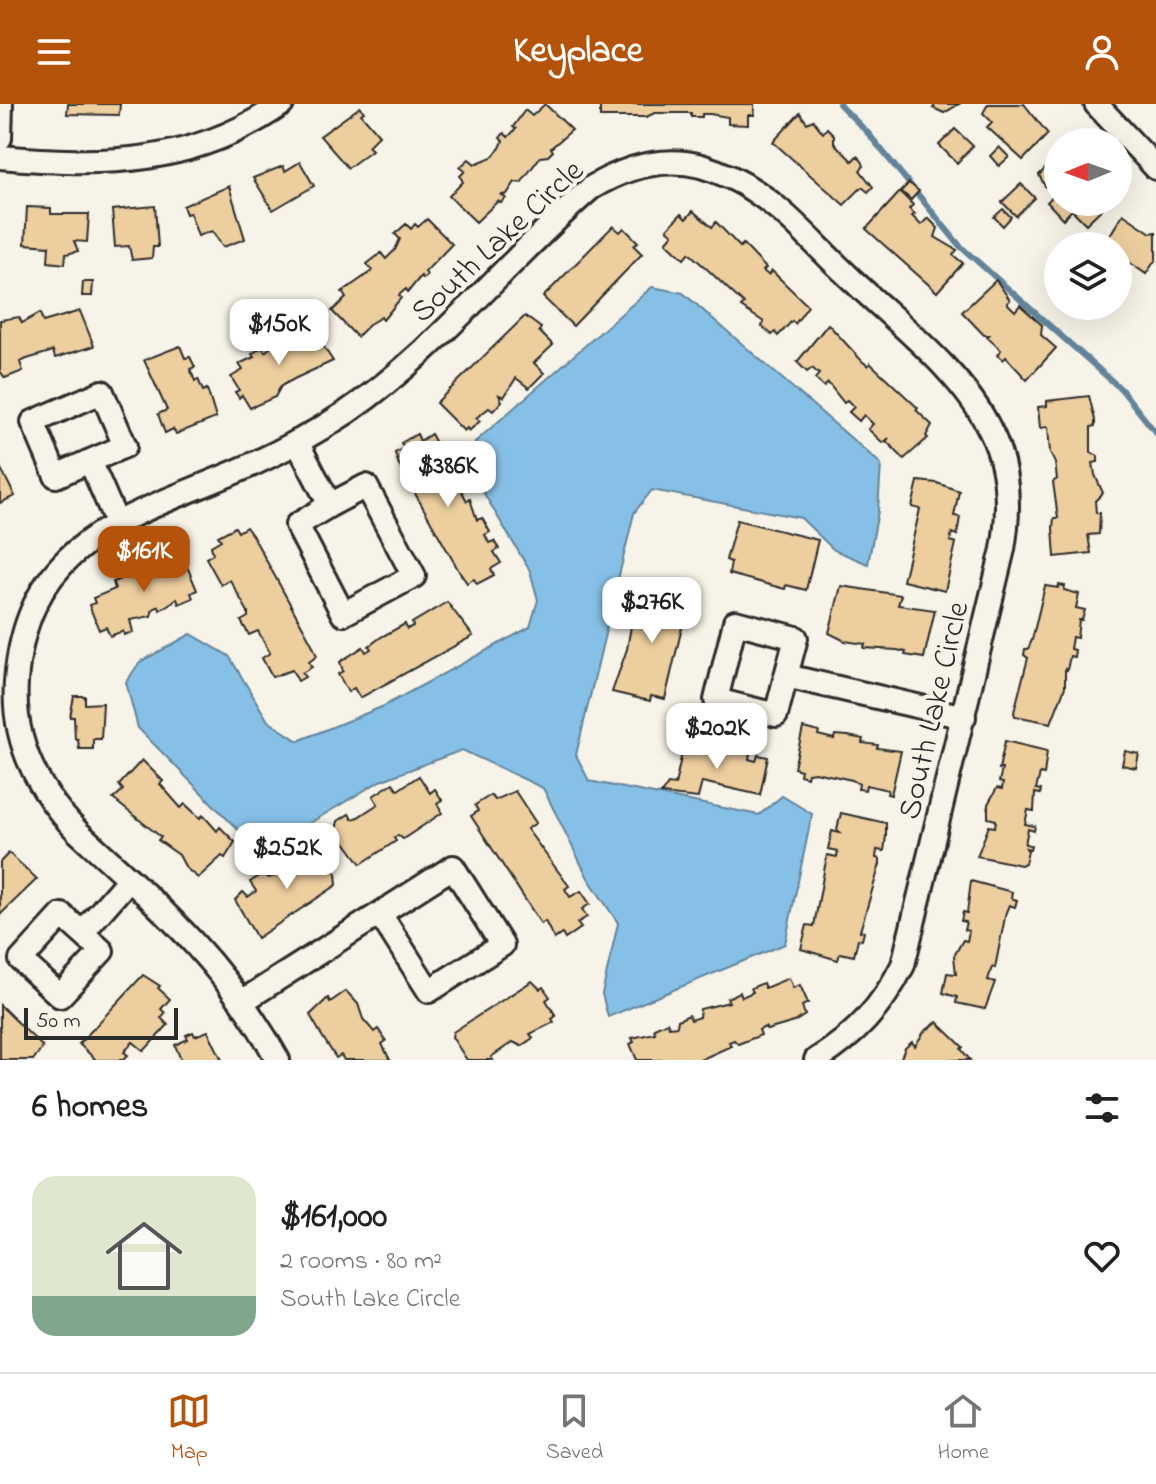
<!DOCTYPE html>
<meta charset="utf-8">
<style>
:root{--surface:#fff;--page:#f6f6f6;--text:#222;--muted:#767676;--line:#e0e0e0;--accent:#b45309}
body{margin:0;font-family:"Indie Flower",sans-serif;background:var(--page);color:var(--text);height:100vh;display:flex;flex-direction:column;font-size:30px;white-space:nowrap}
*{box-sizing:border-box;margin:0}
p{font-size:26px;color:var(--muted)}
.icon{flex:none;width:44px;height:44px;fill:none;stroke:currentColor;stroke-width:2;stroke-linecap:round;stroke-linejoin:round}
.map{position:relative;height:956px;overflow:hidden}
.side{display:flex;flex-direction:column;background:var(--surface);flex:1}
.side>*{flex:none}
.needle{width:52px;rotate:269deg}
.buttons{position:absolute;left:1044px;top:24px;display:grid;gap:16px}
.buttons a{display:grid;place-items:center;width:88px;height:88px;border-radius:50%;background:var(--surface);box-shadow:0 8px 32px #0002;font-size:40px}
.scale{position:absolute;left:24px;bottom:20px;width:154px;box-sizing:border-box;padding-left:8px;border:4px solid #2b2b2b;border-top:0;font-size:22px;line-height:28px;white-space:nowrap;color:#2b2b2b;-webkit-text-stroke:6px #f7f3e8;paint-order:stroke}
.price{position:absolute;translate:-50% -68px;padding:0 18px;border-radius:16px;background:#fff;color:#222;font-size:26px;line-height:52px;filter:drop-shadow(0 2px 4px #0008)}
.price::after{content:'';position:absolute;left:50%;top:48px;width:24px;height:18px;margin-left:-12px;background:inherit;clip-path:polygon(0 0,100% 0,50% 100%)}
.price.active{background:var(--accent);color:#fff}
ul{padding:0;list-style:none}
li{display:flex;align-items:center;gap:24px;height:200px;padding:0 32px}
li span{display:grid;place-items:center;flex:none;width:224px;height:160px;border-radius:24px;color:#555}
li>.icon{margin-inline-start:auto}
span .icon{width:96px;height:96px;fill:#fffc;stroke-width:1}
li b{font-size:34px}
h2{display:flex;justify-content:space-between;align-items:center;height:96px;padding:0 32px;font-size:34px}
header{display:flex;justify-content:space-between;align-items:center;height:104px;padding:0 32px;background:var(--accent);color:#fff;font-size:36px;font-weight:800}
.tab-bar{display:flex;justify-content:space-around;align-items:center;height:112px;border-top:2px solid var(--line);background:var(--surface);font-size:22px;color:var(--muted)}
.tab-bar a{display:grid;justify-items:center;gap:4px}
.tab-bar .active{color:var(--accent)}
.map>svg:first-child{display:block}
.water{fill:#87c0e6;stroke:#62849b;stroke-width:2}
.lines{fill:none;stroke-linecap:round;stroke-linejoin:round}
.stream{stroke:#62849b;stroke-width:6}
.building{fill:#edce9f;stroke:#2b2b2b;stroke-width:2}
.minor-casing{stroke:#2b2b2b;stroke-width:28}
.minor{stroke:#f7f3e8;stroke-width:22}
.labels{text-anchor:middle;stroke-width:8;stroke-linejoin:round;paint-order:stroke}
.street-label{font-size:32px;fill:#2b2b2b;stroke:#f7f3e8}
</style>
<header><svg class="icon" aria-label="menu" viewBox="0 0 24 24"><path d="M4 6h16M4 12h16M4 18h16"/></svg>Keyplace<svg class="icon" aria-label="person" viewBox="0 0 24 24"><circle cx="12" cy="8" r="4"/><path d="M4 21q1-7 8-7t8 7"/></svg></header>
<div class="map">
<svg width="1156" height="956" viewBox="0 0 1156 956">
<rect width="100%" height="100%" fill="#f7f3e8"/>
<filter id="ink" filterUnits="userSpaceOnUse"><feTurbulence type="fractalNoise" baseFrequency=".0125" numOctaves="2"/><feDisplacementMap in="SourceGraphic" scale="16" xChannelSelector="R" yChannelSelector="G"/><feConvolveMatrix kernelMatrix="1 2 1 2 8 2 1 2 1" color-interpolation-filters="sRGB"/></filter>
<g filter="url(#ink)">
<!-- water -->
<polygon class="water" points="652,183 683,189 881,360 878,407 868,460 834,446 801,414 652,386 634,409 576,651 589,677 759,711 782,692 812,710 785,840 608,913 602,890 618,819 588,774 543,684 462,646 380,677 275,740 247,735 138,624 126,578 140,558 191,530 229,552 268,617 298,637 384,602 530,523 538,496 530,467 473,371 475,338"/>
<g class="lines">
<!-- stream -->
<polyline class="stream" points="839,0 867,28 960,142 1121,285 1156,329"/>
</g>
<!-- building -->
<g class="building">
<polygon points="68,0 120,0 119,11 67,10"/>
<polygon points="545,0 572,26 551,44 553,47 548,52 540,53 521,79 515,78 507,90 502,91 506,94 501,99 498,97 476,118 449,92 463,78 460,72 465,67 460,63 469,55 475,60 492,53 500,44 503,37 500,34 504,29 508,33 516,25 513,23 525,6 532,12"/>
<polygon points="600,0 754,0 754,11 748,11 748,21 728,20 728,13 710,10 702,10 702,13 691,13 691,9 655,9 646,13 600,13"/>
<polygon points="936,0 959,0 944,9 933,4"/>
<polygon points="988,0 1024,0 1048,30 1023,56 987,23 992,18 983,9"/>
<polygon points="360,3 364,8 361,10 379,31 368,42 372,46 348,64 320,32"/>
<polygon points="800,9 807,19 813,16 823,29 827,24 834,31 834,39 852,57 857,52 862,57 864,62 860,66 873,83 868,88 862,83 844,101 773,38"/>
<polygon points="955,25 973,42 957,59 939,41"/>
<polygon points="999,43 1009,53 999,62 990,52"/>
<polygon points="1058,52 1058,98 1109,98 1086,120 1072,106 1063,115 1047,98 1056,89 1045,82 1039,71"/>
<polygon points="300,58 314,82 273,106 253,74 283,62 285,67"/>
<polygon points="909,79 919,87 911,96 901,87"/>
<polygon points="1021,80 1035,94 1016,112 1002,98"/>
<polygon points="229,82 245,135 223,143 212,127 198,132 190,109 186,110 183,102"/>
<polygon points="900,88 913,101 909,105 915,110 912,112 921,121 928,114 938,124 935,133 957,146 953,151 963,159 937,188 866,125"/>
<polygon points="155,102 158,143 153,143 152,154 132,156 129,142 115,143 112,106"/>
<polygon points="27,103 51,104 51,110 89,110 87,138 74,137 78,147 66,150 65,160 48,158 49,142 25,140"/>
<polygon points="1003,105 1011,113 1003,122 994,113"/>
<polygon points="693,107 712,123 716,118 740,143 743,140 766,164 763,167 768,171 772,167 808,202 795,220 792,217 778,232 775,228 772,231 762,222 764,218 741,203 744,200 707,165 689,149 684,155 666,138 673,130 667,125 681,110 686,115"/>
<polygon points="1123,110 1151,129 1156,128 1156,155 1146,170 1130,159 1124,169 1118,166 1118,142 1105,139"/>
<polygon points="427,115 452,140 425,168 427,171 423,175 421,172 408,188 406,185 399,191 401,194 383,216 381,213 371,219 357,233 332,207 346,194 342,188 372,167 367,160 372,156 381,149 386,155 395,146 400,135 395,130 406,120 411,125 415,120 418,123"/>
<polygon points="613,122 620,128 624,124 638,138 634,142 642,150 573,222 543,193"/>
<polygon points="996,176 1010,196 1007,199 1015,207 1020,201 1042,221 1041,231 1056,244 1027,276 1006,253 1003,256 997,251 1001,246 987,233 989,231 984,231 962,208"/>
<polygon points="83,178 93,178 92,192 82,192"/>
<polygon points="80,207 94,242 55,254 53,247 27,255 20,258 23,267 5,274 0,267 0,216 19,213 22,219 40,209 43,218"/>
<polygon points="525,212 541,224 539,227 553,241 534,259 544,269 529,284 516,274 504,293 499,291 502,297 493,307 489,304 476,314 480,317 469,327 467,324 464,327 436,299"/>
<polygon points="828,220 862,257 868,262 870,259 918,304 916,306 932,321 926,332 928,334 904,355 886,337 889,334 883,339 868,325 873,320 864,311 859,317 849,308 854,303 847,296 844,299 828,279 824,283 815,275 819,270 812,264 807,268 797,258"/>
<polygon points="311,224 333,257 296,274 281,282 275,293 250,304 242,291 239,294 235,288 239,286 231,273 243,266 239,260 254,253 252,250 262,243 265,248 280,235 283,239 298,227 300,230"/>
<polygon points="180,242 185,254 190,253 195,263 190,265 195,277 198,275 203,287 207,285 216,314 176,330 173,325 165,329 158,310 167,306 144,256"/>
<polygon points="1089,292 1095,316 1095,322 1091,323 1091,348 1098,352 1098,358 1093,359 1095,371 1103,389 1095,397 1096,409 1100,409 1099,430 1088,431 1091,449 1055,453 1053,424 1054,414 1058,414 1053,378 1057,375 1055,359 1050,349 1048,323 1040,324 1038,303 1047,302 1047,297"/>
<polygon points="417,330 420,337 431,330 467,397 470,395 477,416 482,414 490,428 485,431 489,439 494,437 499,445 494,448 501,459 491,465 494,471 477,480 474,475 467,479 460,469 399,361 395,349 404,344 401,339"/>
<polygon points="0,363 15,392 0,399"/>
<polygon points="918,377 937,379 959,387 954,412 960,413 957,431 952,429 950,437 956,439 945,487 903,477 920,405 912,403"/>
<polygon points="737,416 818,436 806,486 786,481 785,485 729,470 731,458 726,456"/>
<polygon points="235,423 238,428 246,423 254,434 312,540 317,552 309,558 312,563 302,569 305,573 298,577 292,566 272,573 262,554 270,549 258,527 249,531 241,517 248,513 248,508 230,476 221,481 206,454 213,450 211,442 221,436 218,432"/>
<polygon points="178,447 181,448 197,486 191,489 193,494 179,500 177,495 160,506 159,502 153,505 151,512 130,516 133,528 124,531 123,527 110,532 106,523 99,526 89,501 95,499 93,494 115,485 113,478 136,469 134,466"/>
<polygon points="1059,481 1065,482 1064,486 1079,490 1076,504 1085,506 1082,516 1079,516 1077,534 1072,533 1070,545 1075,546 1074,553 1070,552 1067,566 1065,565 1065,583 1051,619 1015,612 1014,608 1028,554 1024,551 1025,545 1028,545 1032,536 1045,482 1058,484"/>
<polygon points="841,482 901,491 898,501 935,506 924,554 905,551 906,548 897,546 864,544 865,540 845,537 829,529"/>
<polygon points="643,484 689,494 665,595 651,592 650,597 612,588 627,545 634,505"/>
<polygon points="447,498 473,532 360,594 354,584 348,588 338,570 343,567 340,558 363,543 366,548 371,545 369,542 381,533 405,520 407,525 413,522 412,519"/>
<polygon points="74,592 85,592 85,600 103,599 101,635 93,635 93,645 79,645 78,635 75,635 74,613 70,613"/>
<polygon points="803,624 819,628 818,631 834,635 835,631 848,632 863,635 862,639 878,641 877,644 901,647 891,691 887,690 888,686 866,681 865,686 858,685 859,680 852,676 815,668 808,669 807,673 800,671 801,666 794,664"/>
<polygon points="692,637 711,641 710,646 716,648 719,643 750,649 749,655 756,657 758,651 768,653 760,691 702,678 698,694 661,690 668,680 675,681 682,649 688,650"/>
<polygon points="1005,637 1047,647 1044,671 1040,670 1036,685 1041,686 1040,690 1035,689 1034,707 1028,706 1025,720 1035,722 1034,727 1028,725 1025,740 1031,741 1030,745 1026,744 1028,747 1025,759 1021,761 977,752 989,722 995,723 996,716 988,714 988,700 997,684 1002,685 1003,679 999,678 1002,665 999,665"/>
<polygon points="1125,647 1139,650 1136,664 1122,661"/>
<polygon points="142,656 163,677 160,680 181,704 185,700 200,714 203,711 217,727 220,723 235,738 225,754 222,752 198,774 186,764 179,751 158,736 161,733 113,695 123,686 119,681"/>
<polygon points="419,672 430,689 435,685 442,696 437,699 442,709 403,735 398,731 394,734 396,737 361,760 336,726 338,717 349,710 352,715 358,713 378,700 373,692 393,679 398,686"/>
<polygon points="515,687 536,719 527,725 569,782 565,785 570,793 581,787 590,800 582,805 587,813 577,819 581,824 565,835 562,830 554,835 545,817 541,820 471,712 478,707 475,701 491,691 495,696"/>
<polygon points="841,709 886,719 886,732 884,747 877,746 876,754 880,755 880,760 860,827 864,828 862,836 858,835 854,852 840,849 838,856 801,845 807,821 814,822 827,751 837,753 838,747 828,745 832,727 840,729 837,725"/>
<polygon points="305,741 311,749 318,744 336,769 337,781 257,834 235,796 243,788 248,793 256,787 250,778 264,769 268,774 277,771 272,764 283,757 288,765 299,757 293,749"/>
<polygon points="9,749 37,775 0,811 0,758"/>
<polygon points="971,777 1012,788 1011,794 1017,796 1015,803 1009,801 1006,808 995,864 992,863 988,876 995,878 985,905 956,899 957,893 943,889 947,869 956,870 954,852 963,836 967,837 969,827 964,826 966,818 961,817 963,808 967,809"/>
<polygon points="143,871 160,882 158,884 170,895 161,905 165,909 161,914 168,921 144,947 133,938 124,948 128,951 123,956 96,956 79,940"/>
<polygon points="789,874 793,884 800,881 808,899 802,902 805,911 794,918 767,926 765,923 759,926 761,931 738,940 734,936 729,938 731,942 700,956 637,956 630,940 634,938 632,934 655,929 654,924 667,918 669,923 677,922 678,916 689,911 691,916 699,913 700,905 729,898 727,894 740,888 742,893 753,888 751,884 763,879 765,884"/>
<polygon points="532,877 540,885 543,883 550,893 546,896 556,912 552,915 554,918 530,930 533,934 521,942 513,938 491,953 493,956 467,956 452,933 453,928"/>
<polygon points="346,887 358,900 363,915 374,928 378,925 386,937 382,940 390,956 344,956 341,951 336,954 322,932 310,911 328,894 330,898"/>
<polygon points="0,901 43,943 33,956 0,956"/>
<polygon points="937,918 963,943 961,945 970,956 900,956 905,944 912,938 915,942 924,928"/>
<polygon points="208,927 222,956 181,956 175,941 188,935 186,931 193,928 195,932"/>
</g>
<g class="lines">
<!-- minor casing -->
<g class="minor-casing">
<g id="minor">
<polyline points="1096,0 1156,64"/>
<polyline points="0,34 1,0"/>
<path d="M 0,53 C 103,62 193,62 282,0"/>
<polyline points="297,338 330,401 297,421 343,510 414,472 366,382 330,401"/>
<polyline points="90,357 56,372 33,318 102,288 125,342 90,357 116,417"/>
<polyline points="786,572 796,534 735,518 716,596 776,611 786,572 964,613"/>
<polyline points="82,829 62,811 21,856 60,892 102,847 82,829 129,775"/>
<polyline points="243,897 453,763 502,841 429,887 380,810"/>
<path d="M 278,956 C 224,858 159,802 78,728 C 38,687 12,637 16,578 C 27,428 139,412 251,361 C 284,346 317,328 347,308 C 439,246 507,156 591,84 C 624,64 662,52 701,62 C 721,68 739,76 756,88 C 789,110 817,143 846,170 C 893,216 962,267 990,326 C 1009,363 1010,405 1003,445 L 903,861 C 882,903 855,932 816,956"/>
</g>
</g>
<!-- minor -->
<use href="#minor" class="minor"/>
</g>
</g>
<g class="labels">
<!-- street labels -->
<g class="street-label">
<text transform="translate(496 136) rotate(-43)" y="11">South Lake Circle</text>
<text transform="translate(932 606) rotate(-77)" y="11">South Lake Circle</text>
</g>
</g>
</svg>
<div class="buttons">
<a><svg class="needle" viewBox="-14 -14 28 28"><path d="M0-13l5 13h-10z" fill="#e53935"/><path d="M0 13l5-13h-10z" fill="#767676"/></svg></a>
<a><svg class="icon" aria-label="layers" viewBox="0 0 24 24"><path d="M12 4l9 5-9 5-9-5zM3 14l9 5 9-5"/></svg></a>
</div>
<div class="scale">50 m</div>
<b class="price" style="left:279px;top:263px">$150K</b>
<b class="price" style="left:448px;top:405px">$386K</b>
<b class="price active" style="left:144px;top:490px">$161K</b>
<b class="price" style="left:652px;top:541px">$276K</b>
<b class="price" style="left:717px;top:667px">$202K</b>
<b class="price" style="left:287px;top:787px">$252K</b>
</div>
<section class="side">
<h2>6 homes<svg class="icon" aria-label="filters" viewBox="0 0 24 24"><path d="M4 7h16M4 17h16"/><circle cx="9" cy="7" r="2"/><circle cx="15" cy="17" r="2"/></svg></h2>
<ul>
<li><span style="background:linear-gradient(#dfe7d0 75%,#7fa58c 0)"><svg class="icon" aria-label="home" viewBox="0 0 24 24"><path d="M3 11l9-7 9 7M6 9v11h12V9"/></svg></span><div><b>$161,000</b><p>2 rooms · 80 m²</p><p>South Lake Circle</p></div><svg class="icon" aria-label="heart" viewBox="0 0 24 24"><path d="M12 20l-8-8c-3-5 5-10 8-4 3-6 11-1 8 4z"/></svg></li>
</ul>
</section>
<nav class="tab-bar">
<a class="active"><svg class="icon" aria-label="map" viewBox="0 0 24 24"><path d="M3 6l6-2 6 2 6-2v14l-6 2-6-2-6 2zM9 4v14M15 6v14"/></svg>Map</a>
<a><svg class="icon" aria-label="saved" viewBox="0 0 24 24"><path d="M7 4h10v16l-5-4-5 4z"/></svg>Saved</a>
<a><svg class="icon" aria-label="home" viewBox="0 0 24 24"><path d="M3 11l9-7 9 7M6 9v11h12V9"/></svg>Home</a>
</nav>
